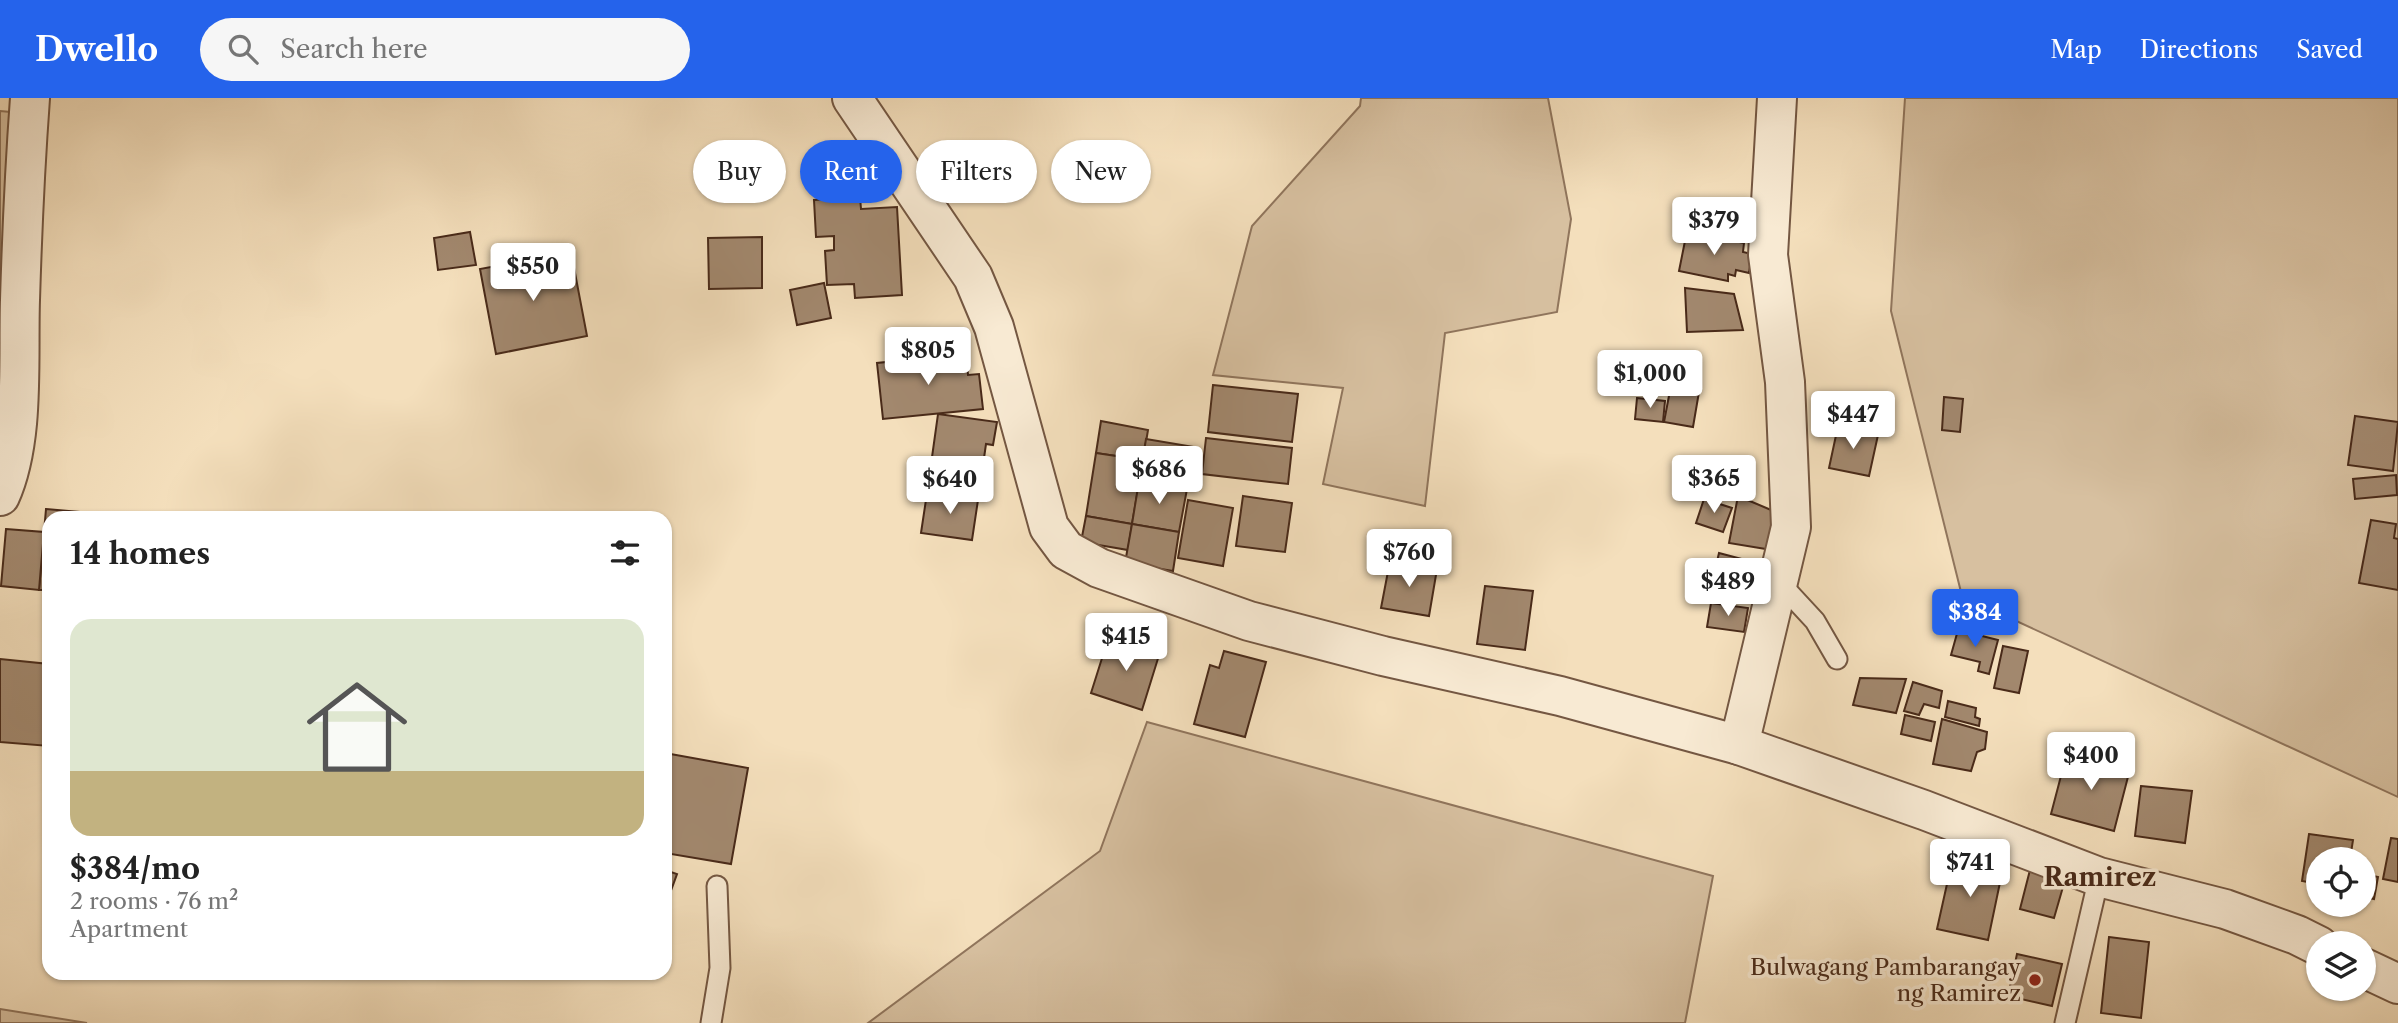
<!DOCTYPE html>
<meta charset="utf-8">
<style>
:root{--surface:#fff;--page:#f6f6f6;--text:#222;--muted:#767676;--line:#e0e0e0;--accent:#2563eb}
body{margin:0;font-family:"Libre Caslon Text",serif;background:var(--page);color:var(--text);height:100vh;display:flex;flex-direction:column;font-size:26px;white-space:nowrap}
*{box-sizing:border-box;margin:0}
p{font-size:23px;color:var(--muted)}
.icon{flex:none;width:38px;height:38px;fill:none;stroke:currentColor;stroke-width:2;stroke-linecap:round;stroke-linejoin:round}
.map{position:relative;flex:1;overflow:hidden}
.panel{position:absolute;left:42px;top:413px;width:630px;height:469px;display:flex;flex-direction:column;background:var(--surface);border-radius:21px;box-shadow:0 2px 5px #0004}
.panel>*{flex:none}
.banner{position:absolute;left:693px;top:42px;width:665px;height:63px;display:flex;gap:14px}
.controls{position:absolute;left:2306px;top:749px;display:grid;gap:14px}
.controls a{display:grid;place-items:center;width:70px;height:70px;border-radius:50%;background:var(--surface);box-shadow:0 2px 5px #0004;font-size:35px}
.price{position:absolute;translate:-50% -60px;padding:0 16px;border-radius:7px;background:#fff;color:#222;font-size:23px;line-height:46px;filter:drop-shadow(0 2px 4px #0008)}
.price::after{content:'';position:absolute;left:50%;top:42px;width:21px;height:16px;margin-left:-10px;background:inherit;clip-path:polygon(0 0,100% 0,50% 100%)}
.price.on{background:var(--accent);color:#fff}
ul{padding:0;list-style:none}
li{display:grid;align-content:center;gap:14px;height:371px;padding:0 28px}
li+li{border-top:2px solid var(--line)}
li span{display:grid;place-items:center;height:217px;border-radius:21px;color:#555}
li>.icon{margin-inline-start:auto}
span .icon{width:126px;height:126px;fill:#fffc;stroke-width:1}
li b{font-size:30px}
h2{display:flex;justify-content:space-between;align-items:center;height:84px;padding:0 28px;font-size:30px}
.tag{padding:0 24px;border-radius:32px;background:var(--surface);box-shadow:0 2px 5px #0004;font-size:24px;line-height:63px}
.tag.on{background:var(--accent);color:#fff}
header{display:flex;align-items:center;gap:42px;box-sizing:border-box;height:98px;padding:0 35px;background:var(--accent);color:#fff}
header strong{font-size:33px}
nav{display:flex;gap:38px;margin-inline-start:auto;font-size:24px}
.search{width:490px;height:63px;background:var(--page);display:flex;align-items:center;gap:18px;box-sizing:border-box;padding:0 24px;border-radius:38px;color:var(--muted);font-size:26px}
.map>svg:first-child{display:block}
.green{fill:#d7c0a0;stroke:#90755c;stroke-width:2}
.building{fill:#a2886e;stroke:#492a19;stroke-width:2}
.lines{fill:none;stroke-linecap:round;stroke-linejoin:round}
.service-casing{stroke:#745742;stroke-width:23}
.minor-casing{stroke:#745742;stroke-width:42}
.service{stroke:#f8ead3;stroke-width:19}
.minor{stroke:#f8ead3;stroke-width:38}
.poi-dot{fill:#8f2418;stroke:#f8ead3;stroke-width:2.5}
.labels{text-anchor:middle;stroke-width:7;stroke-linejoin:round;paint-order:stroke}
.poi-label{font-size:23px;fill:#492a19;stroke:#f8ead3;text-anchor:end}
.quarter-label{font-size:26px;font-weight:bold;fill:#492a19;stroke:#f8ead3}
</style>
<header>
<strong>Dwello</strong>
<div class="search"><svg class="icon" aria-label="search" viewBox="0 0 24 24"><circle cx="10" cy="10" r="6"/><path d="M15 15l6 6"/></svg>Search here</div>
<nav><a>Map</a><a>Directions</a><a>Saved</a></nav>
</header>
<div class="map">
<svg width="2398" height="925" viewBox="0 0 2398 925">
<rect width="100%" height="100%" fill="#f4dfbc"/>
<filter id="stains"><feTurbulence type="fractalNoise" baseFrequency=".00286" numOctaves="4"/><feColorMatrix values="0 0 0 0 .2 0 0 0 0 .09 0 0 0 0 .02 0 0 0 .5 -.17"/></filter>
<radialGradient id="worn" r=".72"><stop offset=".6" stop-color="#630" stop-opacity="0"/><stop offset="1" stop-color="#630" stop-opacity=".3"/></radialGradient>
<!-- green -->
<g class="green">
<polygon points="1361,0 1548,0 1571,121 1557,214 1445,235 1425,408 1323,386 1343,290 1213,277 1252,128 1360,8"/>
<polygon points="1905,0 2398,0 2398,699 1962,498 1891,213"/>
<polygon points="0,13 21,15 0,268"/>
<polygon points="1147,624 1713,778 1685,925 868,925 1100,753"/>
<polygon points="0,911 87,925 0,925"/>
</g>
<!-- building -->
<g class="building">
<polygon points="860,99 861,111 897,109 902,197 855,200 854,186 827,187 825,153 834,152 834,138 816,139 814,102"/>
<polygon points="1687,133 1744,145 1743,154 1752,156 1749,175 1736,172 1735,178 1728,176 1728,183 1679,173"/>
<polygon points="470,134 476,167 438,172 434,140"/>
<polygon points="762,139 762,190 709,191 708,140"/>
<polygon points="571,154 587,238 496,256 480,171"/>
<polygon points="824,185 831,220 797,227 790,192"/>
<polygon points="1685,190 1734,196 1743,232 1687,234"/>
<polygon points="966,256 968,277 979,276 983,311 883,321 877,265"/>
<polygon points="1672,282 1700,288 1693,329 1664,324"/>
<polygon points="1213,287 1298,296 1292,344 1208,334"/>
<polygon points="1944,299 1963,301 1960,334 1942,332"/>
<polygon points="1637,300 1665,303 1663,324 1635,321"/>
<polygon points="938,316 997,324 993,347 986,346 978,402 927,395"/>
<polygon points="2355,318 2398,324 2393,373 2348,367"/>
<polygon points="1101,323 1148,332 1143,362 1096,355"/>
<polygon points="1838,328 1878,337 1869,378 1829,370"/>
<polygon points="1206,340 1292,350 1288,386 1202,376"/>
<polygon points="1146,341 1194,349 1187,391 1139,383"/>
<polygon points="1096,355 1143,362 1132,426 1086,418"/>
<polygon points="2396,377 2397,397 2355,401 2353,381"/>
<polygon points="1139,383 1187,391 1179,434 1132,426"/>
<polygon points="927,395 978,402 972,442 921,435"/>
<polygon points="1243,398 1292,405 1285,454 1236,448"/>
<polygon points="1738,398 1771,412 1772,452 1729,445"/>
<polygon points="1704,401 1732,410 1723,434 1696,425"/>
<polygon points="1188,402 1233,410 1223,468 1178,460"/>
<polygon points="46,411 148,420 49,420 49,492 39,492"/>
<polygon points="1086,418 1132,426 1128,452 1081,444"/>
<polygon points="2371,422 2396,426 2394,440 2398,441 2398,492 2359,485"/>
<polygon points="1132,426 1179,434 1173,473 1125,465"/>
<polygon points="6,431 44,434 39,492 1,488"/>
<polygon points="1719,455 1753,464 1745,501 1710,493"/>
<polygon points="1390,463 1437,471 1429,518 1381,510"/>
<polygon points="1485,488 1533,493 1525,552 1477,546"/>
<polygon points="1711,505 1748,510 1744,534 1707,529"/>
<polygon points="1958,532 1998,542 1989,576 1978,573 1980,564 1951,557"/>
<polygon points="1109,538 1160,554 1142,612 1091,595"/>
<polygon points="2003,548 2028,553 2019,595 1994,590"/>
<polygon points="1224,553 1266,564 1245,639 1194,626 1210,567 1219,570"/>
<polygon points="0,561 49,566 49,648 0,644"/>
<polygon points="1860,580 1906,581 1896,615 1853,607"/>
<polygon points="1913,584 1942,593 1939,610 1924,606 1919,617 1904,613"/>
<polygon points="1948,603 1976,610 1975,619 1980,621 1979,628 1945,619"/>
<polygon points="1905,617 1935,624 1931,643 1901,636"/>
<polygon points="1942,621 1987,634 1985,651 1977,654 1971,673 1933,666"/>
<polygon points="665,655 748,670 731,766 665,755"/>
<polygon points="2067,655 2130,671 2114,733 2051,716"/>
<polygon points="2141,688 2192,693 2185,745 2135,738"/>
<polygon points="2309,736 2353,742 2350,761 2319,761 2319,786 2302,783"/>
<polygon points="2391,740 2398,741 2398,784 2383,781"/>
<polygon points="1953,759 2003,770 1988,842 1937,831"/>
<polygon points="665,772 677,776 665,809"/>
<polygon points="2030,772 2065,782 2054,820 2020,811"/>
<polygon points="2369,777 2378,779 2374,801 2364,799"/>
<polygon points="2109,839 2149,844 2141,920 2101,915"/>
<polygon points="2017,856 2062,866 2052,908 2008,898"/>
</g>
<g class="lines">
<!-- service casing -->
<g class="service-casing">
<g id="service">
<polyline points="1778,483 1815,523 1837,561"/>
<polyline points="711,925 720,870 717,788"/>
<polyline points="2065,925 2099,779"/>
</g>
</g>
<!-- minor casing -->
<g class="minor-casing">
<g id="minor">
<polyline points="852,0 973,179 994,229 1049,429 1066,452 1099,470 1249,523 1383,558 1560,598 1739,647 1924,712 2099,779 2225,811 2297,837 2319,848"/>
<path d="M 0,398 C 25,343 18,262 20,202 C 22,135 25,68 30,0"/>
<polyline points="1739,647 1791,429 1785,284 1768,157 1777,0"/>
<polyline points="2364,870 2398,886"/>
</g>
</g>
<!-- service -->
<use href="#service" class="service"/>
<!-- minor -->
<use href="#minor" class="minor"/>
</g>
<!-- markers -->
<circle class="poi-dot" cx="2035" cy="882" r="7"/>
<g class="labels">
<!-- poi labels -->
<g class="poi-label">
<text x="2021" y="877">Bulwagang Pambarangay<tspan x="2021" dy="26">ng Ramirez</tspan></text>
</g>
<!-- quarter labels -->
<g class="quarter-label">
<text x="2100" y="788">Ramirez</text>
</g>
</g>
<rect width="100%" height="100%" filter="url(#stains)"/>
<rect width="100%" height="100%" fill="url(#worn)"/>
</svg>
<div class="controls">
<a><svg class="icon" aria-label="locate" viewBox="0 0 24 24"><circle cx="12" cy="12" r="6"/><path d="M12 2v4M12 18v4M2 12h4M18 12h4"/></svg></a>
<a><svg class="icon" aria-label="layers" viewBox="0 0 24 24"><path d="M12 4l9 5-9 5-9-5zM3 14l9 5 9-5"/></svg></a>
</div>
<b class="price" style="left:1714px;top:159px">$379</b>
<b class="price" style="left:533px;top:205px">$550</b>
<b class="price" style="left:928px;top:289px">$805</b>
<b class="price" style="left:1650px;top:312px">$1,000</b>
<b class="price" style="left:1853px;top:353px">$447</b>
<b class="price" style="left:1159px;top:408px">$686</b>
<b class="price" style="left:1714px;top:417px">$365</b>
<b class="price" style="left:950px;top:418px">$640</b>
<b class="price" style="left:1409px;top:491px">$760</b>
<b class="price" style="left:1728px;top:520px">$489</b>
<b class="price on" style="left:1975px;top:551px">$384</b>
<b class="price" style="left:1126px;top:575px">$415</b>
<b class="price" style="left:2091px;top:694px">$400</b>
<b class="price" style="left:1970px;top:801px">$741</b>
<div class="banner">
<a class="tag">Buy</a>
<a class="tag on">Rent</a>
<a class="tag">Filters</a>
<a class="tag">New</a>
</div>
<section class="panel">
<h2>14 homes<svg class="icon" aria-label="filters" viewBox="0 0 24 24"><path d="M4 7h16M4 17h16"/><circle cx="9" cy="7" r="2"/><circle cx="15" cy="17" r="2"/></svg></h2>
<ul>
<li><span style="background:linear-gradient(#dfe7d0 70%,#c2b280 0)"><svg class="icon" aria-label="home" viewBox="0 0 24 24"><path d="M3 11l9-7 9 7M6 9v11h12V9"/></svg></span><div><b>$384/mo</b><p>2 rooms · 76 m²</p><p>Apartment</p></div></li>
</ul>
</section>
</div>
